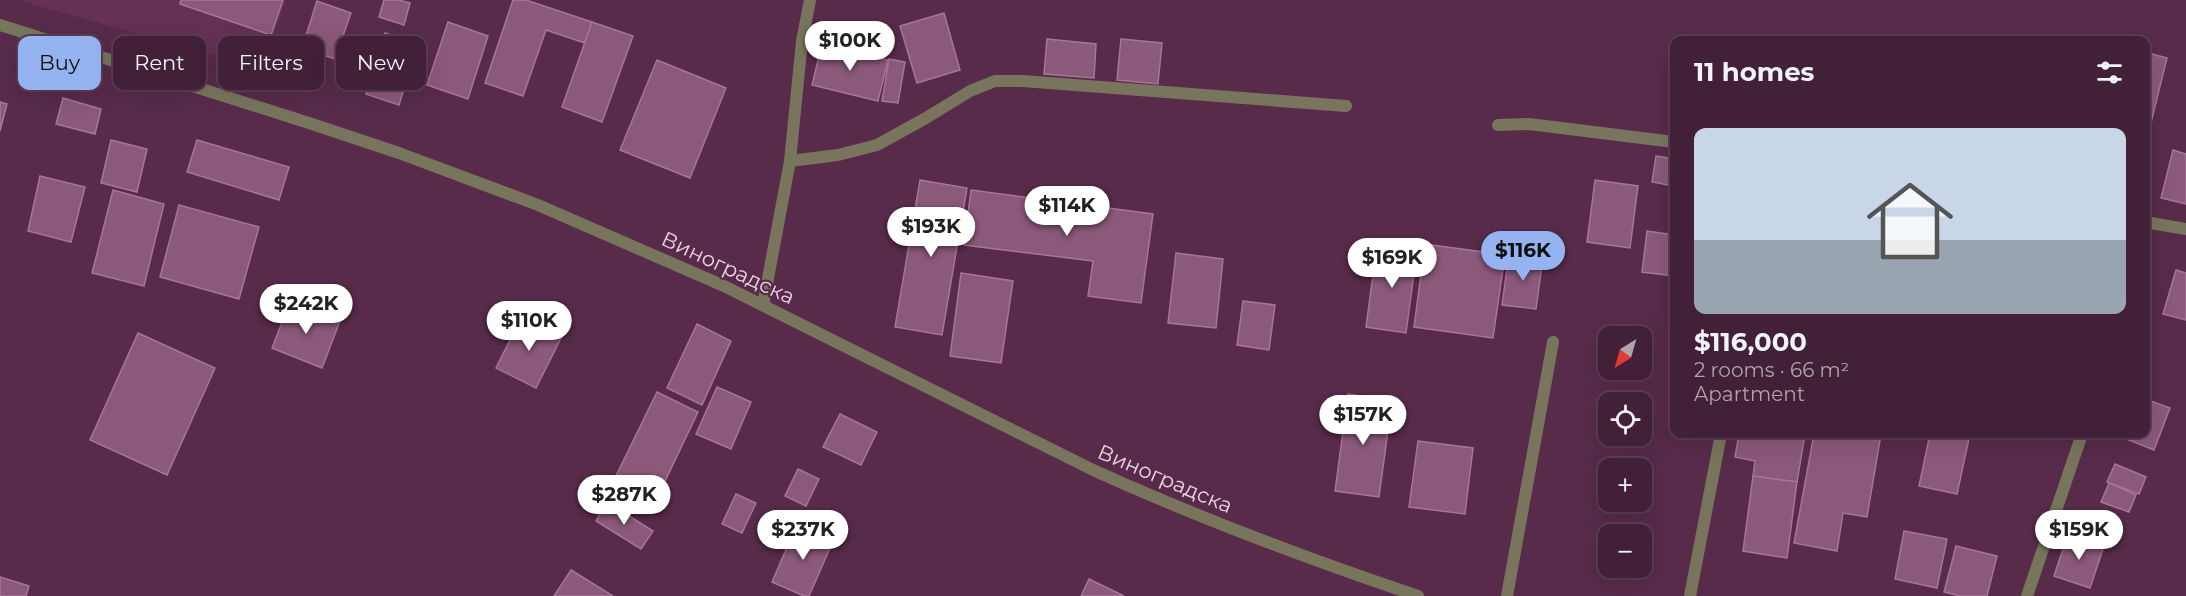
<!DOCTYPE html>
<meta charset="utf-8">
<style>
:root{--surface:#422038;--page:#4c2d43;--text:#f1f3f6;--muted:#aea3ae;--line:#5a3e53;--accent:#95b2f1}
body{margin:0;font-family:Montserrat,sans-serif;background:var(--page);color:var(--text);height:100vh;display:flex;flex-direction:column;font-size:22px;white-space:nowrap}
*{box-sizing:border-box;margin:0}
p{font-size:20px;color:var(--muted)}
.icon{flex:none;width:33px;height:33px;fill:none;stroke:currentColor;stroke-width:2;stroke-linecap:round;stroke-linejoin:round}
.map{position:relative;flex:1;overflow:hidden}
.sheet{position:absolute;left:1670px;top:36px;width:480px;height:402px;display:flex;flex-direction:column;background:var(--surface);border-radius:12px;box-shadow:0 6px 24px #0002,0 0 0 2px var(--line)}
.sheet>*{flex:none}
.banner{position:absolute;left:18px;top:36px;width:570px;height:54px;display:flex;gap:12px}
.needle{width:39px;rotate:217deg}
.controls{position:absolute;left:1598px;top:326px;display:grid;gap:12px}
.controls a{display:grid;place-items:center;width:54px;height:54px;border-radius:12px;background:var(--surface);box-shadow:0 6px 24px #0002,0 0 0 2px var(--line);font-size:30px}
.price{position:absolute;translate:-50% -51px;padding:0 14px;border-radius:21px;background:#fff;color:#222;font-size:20px;line-height:39px;filter:drop-shadow(0 2px 3px #0008)}
.price::after{content:'';position:absolute;left:50%;top:36px;width:18px;height:14px;margin-left:-9px;background:inherit;clip-path:polygon(0 0,100% 0,50% 100%)}
.price.current{background:var(--accent);color:#111}
ul{padding:0;list-style:none}
li{display:grid;align-content:center;gap:12px;height:318px;padding:0 24px}
li span{display:grid;place-items:center;height:186px;border-radius:12px;color:#555}
li>.icon{margin-inline-start:auto}
span .icon{width:108px;height:108px;fill:#fffc;stroke-width:1}
li b{font-size:26px}
h2{display:flex;justify-content:space-between;align-items:center;height:72px;padding:0 24px;font-size:26px}
.tag{padding:0 21px;border-radius:12px;background:var(--surface);box-shadow:0 6px 24px #0002,0 0 0 2px var(--line);font-size:21px;line-height:54px}
.tag.current{background:var(--accent);color:#111}
.map>svg:first-child{display:block}
.built{fill:#653155}
.building{fill:#8b597a;stroke:#a97597;stroke-width:1.5}
.lines{fill:none;stroke-linecap:round;stroke-linejoin:round}
.service{stroke:#79755d;stroke-width:12}
.minor{stroke:#79755d;stroke-width:12}
.tertiary{stroke:#79755d;stroke-width:12}
.labels{text-anchor:middle;stroke-width:4.5;stroke-linejoin:round;paint-order:stroke}
.street-label{font-size:21px;fill:#eed1e3;stroke:#582b4a}
</style>
<div class="map">
<svg width="2186" height="596" viewBox="0 0 2186 596">
<rect width="100%" height="100%" fill="#582b4a"/>
<!-- built -->
<polygon class="built" points="18,0 286,0 262,69"/>
<!-- building -->
<g class="building">
<polygon points="181,0 283,0 271,35 180,4"/>
<polygon points="384,0 399,0 410,3 404,25 379,17"/>
<polygon points="513,0 526,0 592,22 585,43 546,30 523,96 485,83"/>
<polygon points="317,1 351,13 335,59 302,48"/>
<polygon points="944,13 960,70 917,83 900,26"/>
<polygon points="448,22 488,36 468,99 427,85"/>
<polygon points="592,22 633,36 602,122 562,107"/>
<polygon points="385,33 418,44 399,105 366,94"/>
<polygon points="1047,39 1096,44 1094,78 1044,74"/>
<polygon points="1121,39 1162,43 1158,84 1117,80"/>
<polygon points="822,44 888,60 878,101 812,85"/>
<polygon points="2145,52 2167,58 2150,127 2145,125"/>
<polygon points="889,59 905,62 898,103 882,101"/>
<polygon points="657,60 726,88 690,178 620,150"/>
<polygon points="63,98 101,109 95,134 56,124"/>
<polygon points="0,102 7,104 0,131"/>
<polygon points="111,140 147,149 137,192 101,183"/>
<polygon points="197,140 289,167 279,200 187,172"/>
<polygon points="2173,150 2186,154 2186,204 2161,198"/>
<polygon points="1656,156 1674,159 1674,186 1652,182"/>
<polygon points="40,176 85,187 71,242 28,231"/>
<polygon points="920,180 967,188 942,335 895,327"/>
<polygon points="1595,180 1638,186 1630,248 1587,242"/>
<polygon points="113,190 164,204 144,286 92,273"/>
<polygon points="971,190 1153,214 1141,303 1088,296 1093,261 964,245"/>
<polygon points="179,205 259,227 239,299 160,277"/>
<polygon points="1647,231 1674,235 1674,276 1642,272"/>
<polygon points="1425,244 1505,255 1493,338 1414,327"/>
<polygon points="1377,245 1417,251 1406,333 1366,327"/>
<polygon points="1176,253 1223,259 1216,328 1168,323"/>
<polygon points="1509,254 1543,258 1536,309 1502,305"/>
<polygon points="2176,270 2186,273 2186,320 2163,314"/>
<polygon points="961,273 1013,281 1001,363 950,356"/>
<polygon points="1243,301 1275,305 1269,350 1237,345"/>
<polygon points="290,302 340,321 322,368 272,348"/>
<polygon points="522,316 562,336 536,388 496,368"/>
<polygon points="697,324 731,341 702,405 667,388"/>
<polygon points="138,333 215,368 167,475 90,440"/>
<polygon points="717,387 751,402 731,449 696,434"/>
<polygon points="657,392 698,412 658,496 616,476"/>
<polygon points="1348,394 1392,401 1379,497 1335,491"/>
<polygon points="2145,399 2170,408 2154,450 2121,437 2123,434 2145,434"/>
<polygon points="840,414 877,432 861,465 823,447"/>
<polygon points="1739,434 1805,434 1797,482 1753,476 1755,461 1735,457"/>
<polygon points="1814,434 1881,434 1867,517 1843,513 1837,551 1794,543"/>
<polygon points="1930,434 1970,434 1957,494 1919,486"/>
<polygon points="1418,441 1473,448 1465,514 1409,507"/>
<polygon points="2115,464 2146,477 2139,494 2107,482"/>
<polygon points="798,469 819,479 806,506 785,496"/>
<polygon points="1753,476 1797,482 1787,558 1743,551"/>
<polygon points="2109,483 2136,495 2129,512 2101,502"/>
<polygon points="736,494 756,503 742,533 722,524"/>
<polygon points="607,502 653,531 641,549 596,521"/>
<polygon points="797,524 834,539 809,596 804,596 772,582"/>
<polygon points="1904,531 1947,539 1937,588 1895,579"/>
<polygon points="2068,534 2104,546 2090,588 2054,576"/>
<polygon points="1956,546 1997,556 1987,596 1960,596 1944,592"/>
<polygon points="571,570 613,596 554,596"/>
<polygon points="0,577 29,586 26,596 0,596"/>
<polygon points="1089,579 1124,596 1081,596"/>
</g>
<g class="lines">
<!-- service -->
<g class="service">
<polyline points="1498,125 1529,124 1674,142"/>
<polyline points="790,161 838,155 877,145 926,118 970,91 995,81 1023,81 1346,106"/>
<polyline points="1507,596 1553,342"/>
<polyline points="2027,596 2082,434"/>
</g>
<!-- minor -->
<g class="minor">
<polyline points="2145,222 2186,229"/>
<polyline points="763,305 790,161 802,41 810,0"/>
<polyline points="1690,596 1721,434"/>
</g>
<!-- tertiary -->
<path class="tertiary" d="M 0,25 L 309,123 L 399,153 L 538,205 L 724,286 L 1093,470 C 1199,518 1308,559 1418,596"/>
</g>
<g class="labels">
<!-- street labels -->
<g class="street-label">
<text transform="translate(728 268) rotate(25)" y="7">Виноградска</text>
<text transform="translate(1165 479) rotate(23)" y="7">Виноградска</text>
</g>
</g>
</svg>
<div class="controls">
<a><svg class="needle" viewBox="-14 -14 28 28"><path d="M0-13l5 13h-10z" fill="#e53935"/><path d="M0 13l5-13h-10z" fill="#aea3ae"/></svg></a>
<a><svg class="icon" aria-label="locate" viewBox="0 0 24 24"><circle cx="12" cy="12" r="6"/><path d="M12 2v4M12 18v4M2 12h4M18 12h4"/></svg></a>
<a>+</a>
<a>−</a>
</div>
<b class="price" style="left:850px;top:72px">$100K</b>
<b class="price" style="left:1067px;top:237px">$114K</b>
<b class="price" style="left:931px;top:258px">$193K</b>
<b class="price current" style="left:1523px;top:282px">$116K</b>
<b class="price" style="left:1392px;top:289px">$169K</b>
<b class="price" style="left:306px;top:335px">$242K</b>
<b class="price" style="left:529px;top:352px">$110K</b>
<b class="price" style="left:1363px;top:446px">$157K</b>
<b class="price" style="left:624px;top:526px">$287K</b>
<b class="price" style="left:803px;top:561px">$237K</b>
<b class="price" style="left:2079px;top:561px">$159K</b>
<div class="banner">
<a class="tag current">Buy</a>
<a class="tag">Rent</a>
<a class="tag">Filters</a>
<a class="tag">New</a>
</div>
<section class="sheet">
<h2>11 homes<svg class="icon" aria-label="filters" viewBox="0 0 24 24"><path d="M4 7h16M4 17h16"/><circle cx="9" cy="7" r="2"/><circle cx="15" cy="17" r="2"/></svg></h2>
<ul>
<li><span style="background:linear-gradient(#c9d6e8 60%,#9aa5b1 0)"><svg class="icon" aria-label="home" viewBox="0 0 24 24"><path d="M3 11l9-7 9 7M6 9v11h12V9"/></svg></span><div><b>$116,000</b><p>2 rooms · 66 m²</p><p>Apartment</p></div></li>
</ul>
</section>
</div>
